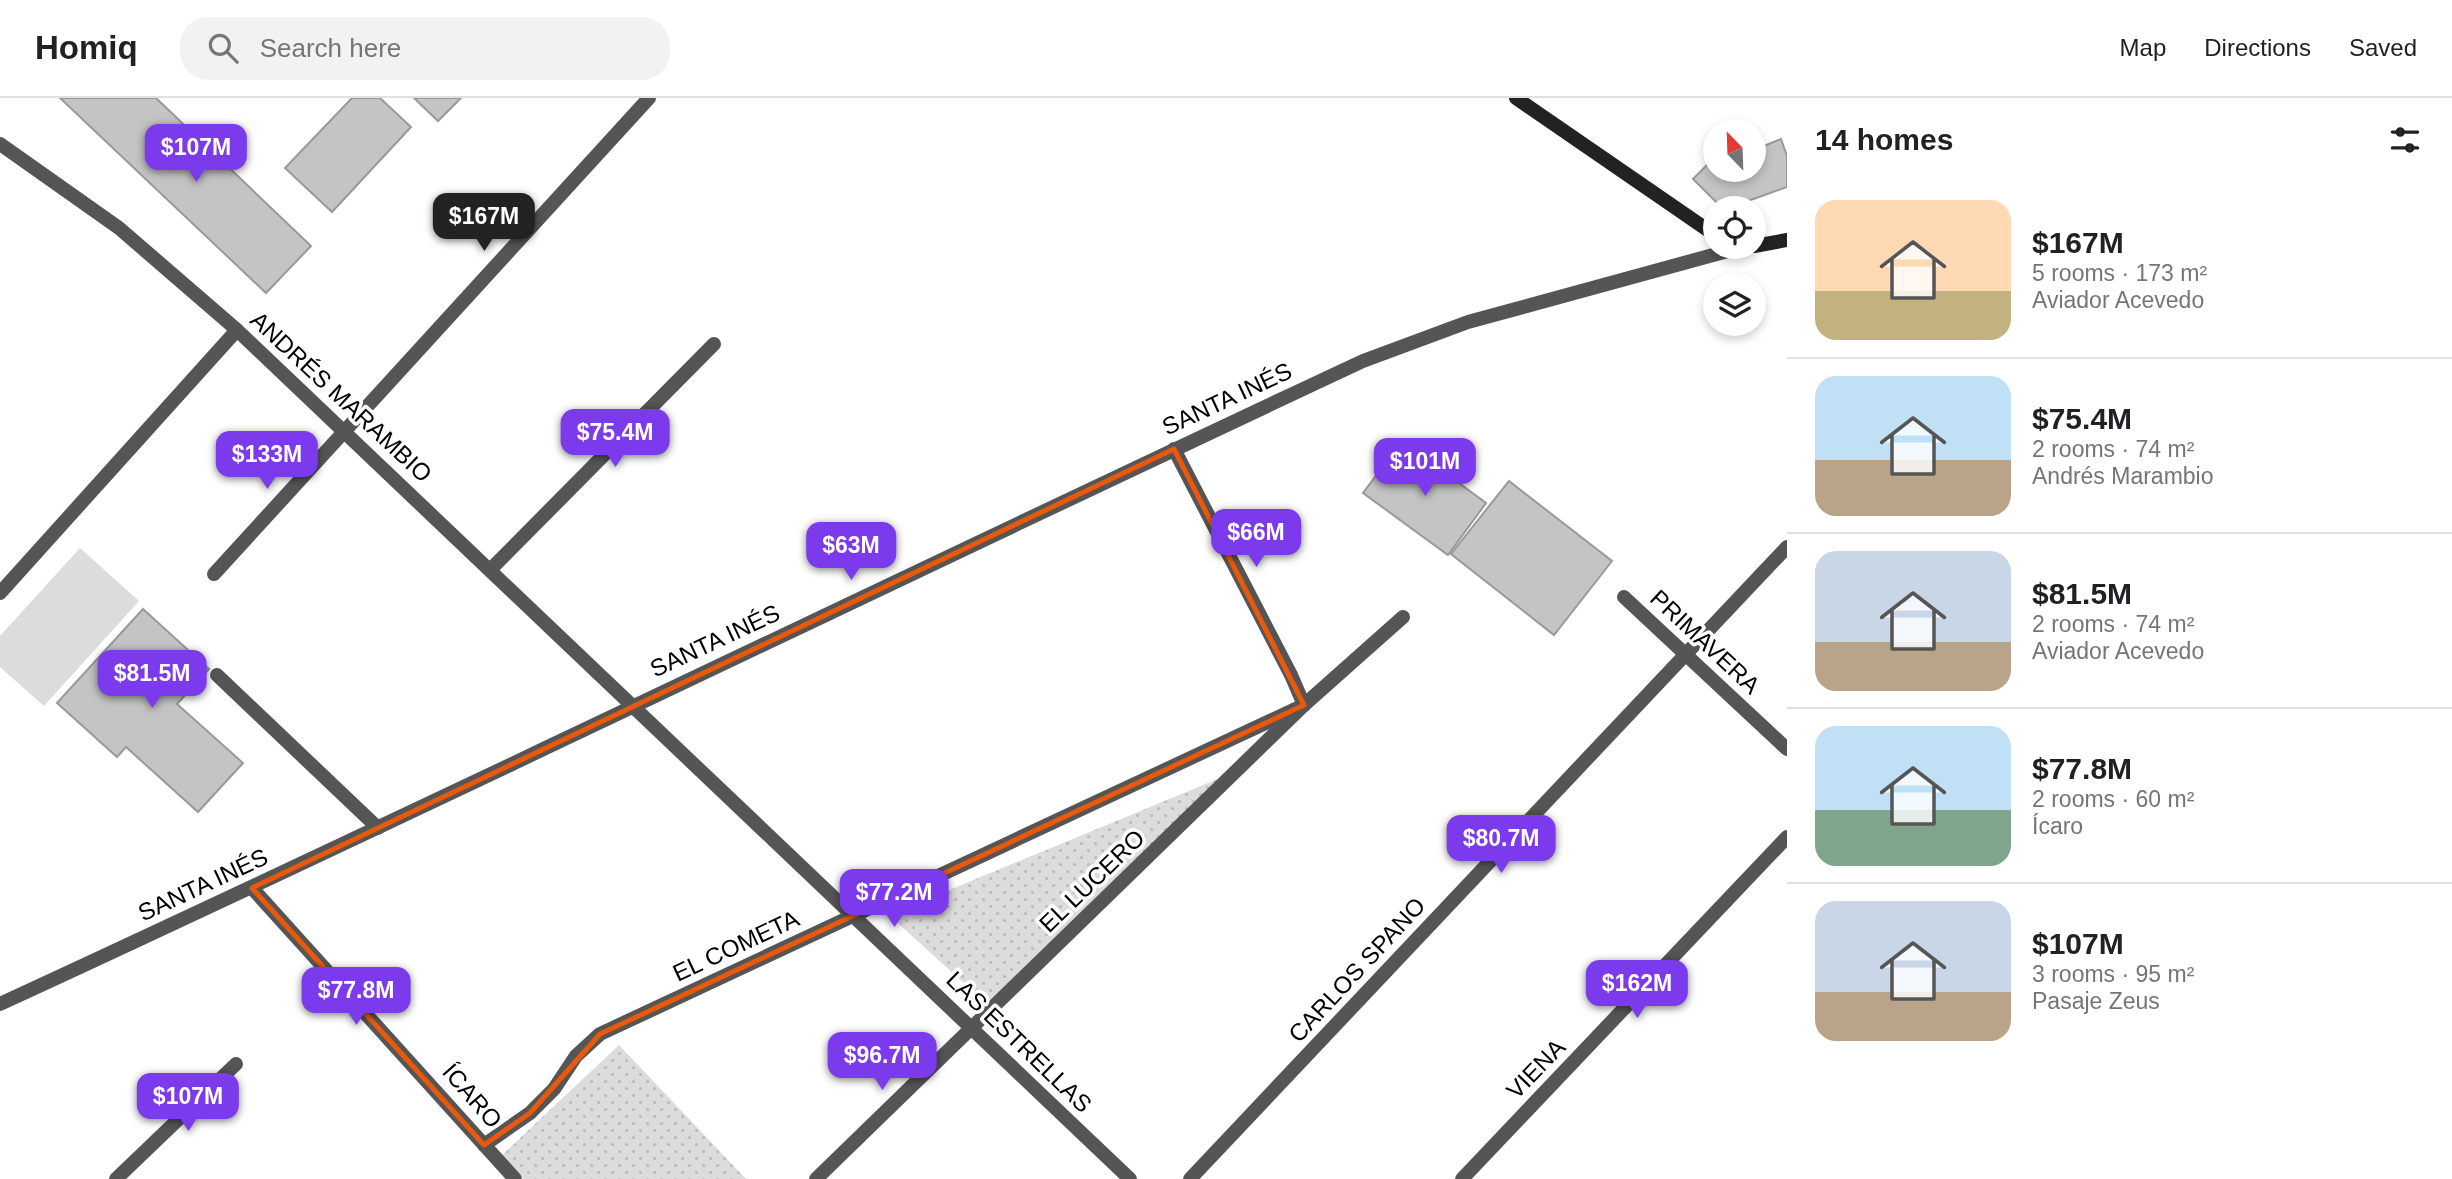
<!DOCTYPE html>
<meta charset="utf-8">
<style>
:root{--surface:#fff;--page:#f2f2f2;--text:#202124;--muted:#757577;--line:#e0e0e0;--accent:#7c3aed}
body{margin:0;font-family:Arial,sans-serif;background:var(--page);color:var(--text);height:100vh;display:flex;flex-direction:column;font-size:26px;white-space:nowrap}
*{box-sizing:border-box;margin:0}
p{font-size:23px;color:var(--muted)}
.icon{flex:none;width:38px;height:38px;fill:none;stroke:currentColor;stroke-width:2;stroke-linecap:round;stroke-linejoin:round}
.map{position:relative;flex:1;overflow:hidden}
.side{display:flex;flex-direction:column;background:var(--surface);width:665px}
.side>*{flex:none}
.needle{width:46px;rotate:337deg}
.fabs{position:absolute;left:1703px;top:21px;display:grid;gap:14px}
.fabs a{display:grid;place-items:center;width:63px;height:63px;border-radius:50%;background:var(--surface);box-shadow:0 4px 10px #0003;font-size:35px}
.price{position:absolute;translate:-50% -60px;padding:0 16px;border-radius:14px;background:var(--accent);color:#fff;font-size:23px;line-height:46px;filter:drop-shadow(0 2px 4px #0008)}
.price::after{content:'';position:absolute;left:50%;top:42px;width:21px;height:16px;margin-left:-10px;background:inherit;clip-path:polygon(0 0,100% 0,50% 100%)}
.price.active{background:#222;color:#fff}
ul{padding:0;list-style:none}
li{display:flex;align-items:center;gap:21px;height:175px;padding:0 28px}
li+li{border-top:2px solid var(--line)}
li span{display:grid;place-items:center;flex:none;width:196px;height:140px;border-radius:21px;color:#555}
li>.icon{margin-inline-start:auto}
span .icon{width:84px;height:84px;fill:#fffc;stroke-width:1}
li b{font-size:30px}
h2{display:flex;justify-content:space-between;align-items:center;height:84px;padding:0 28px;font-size:30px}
header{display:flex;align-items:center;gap:42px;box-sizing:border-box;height:98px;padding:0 35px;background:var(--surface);border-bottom:2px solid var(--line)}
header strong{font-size:33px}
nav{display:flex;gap:38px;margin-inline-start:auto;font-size:24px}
.search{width:490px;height:63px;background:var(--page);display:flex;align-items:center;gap:18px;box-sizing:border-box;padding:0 24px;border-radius:28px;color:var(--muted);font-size:26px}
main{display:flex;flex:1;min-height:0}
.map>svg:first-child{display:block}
.grass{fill:url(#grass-dots)}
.pitch{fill:#dcdcdc}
.building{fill:#c4c4c4;stroke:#999;stroke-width:2}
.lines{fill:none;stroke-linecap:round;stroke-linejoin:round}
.service{stroke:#555;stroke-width:14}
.minor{stroke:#555;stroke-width:14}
.tertiary{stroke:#555;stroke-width:14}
.secondary{stroke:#222;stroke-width:14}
.marked{fill:none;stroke:#e8590c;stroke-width:5;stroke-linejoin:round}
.labels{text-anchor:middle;stroke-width:7;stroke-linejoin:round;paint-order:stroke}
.street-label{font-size:24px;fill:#000;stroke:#fff}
</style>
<header>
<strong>Homiq</strong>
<div class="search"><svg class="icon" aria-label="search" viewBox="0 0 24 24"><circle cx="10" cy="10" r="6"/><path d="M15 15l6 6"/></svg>Search here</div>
<nav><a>Map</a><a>Directions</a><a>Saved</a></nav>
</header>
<main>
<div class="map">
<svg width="1787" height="1081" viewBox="0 0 1787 1081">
<defs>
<pattern id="grass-dots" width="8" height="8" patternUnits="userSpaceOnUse" patternTransform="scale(1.75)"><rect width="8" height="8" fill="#dcdcdc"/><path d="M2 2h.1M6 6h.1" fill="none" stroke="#bbb" stroke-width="1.8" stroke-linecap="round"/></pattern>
</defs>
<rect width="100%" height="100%" fill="#fff"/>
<!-- grass -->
<g class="grass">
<polygon points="1220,680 990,909 889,817"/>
<polygon points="619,947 746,1081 524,1081 501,1058"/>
</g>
<!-- pitch -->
<polygon class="pitch" points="80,450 139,503 44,608 0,569 0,538"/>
<!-- building -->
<g class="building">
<polygon points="60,0 156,0 311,148 266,195"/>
<polygon points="352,0 380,0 411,29 332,114 285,70"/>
<polygon points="414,0 461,0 438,23"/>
<polygon points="1781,41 1787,58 1787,89 1748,103 1716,104 1693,81 1715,59 1715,72 1754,72 1754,52"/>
<polygon points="1402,343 1486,405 1448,457 1363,395"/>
<polygon points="1509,383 1612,463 1554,537 1451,456"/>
<polygon points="143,511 209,571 177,606 243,665 198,714 126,649 117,659 57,605"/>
</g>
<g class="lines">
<!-- service -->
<g class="service">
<polyline points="0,495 237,232"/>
<polyline points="217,577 378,730"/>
</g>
<!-- minor -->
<g class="minor">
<polyline points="0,46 119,130 237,232 1130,1081"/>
<polyline points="1174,351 1291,577 1304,607"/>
<polyline points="491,471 714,246"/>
<polyline points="214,476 649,0"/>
<polyline points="1624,499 1787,651"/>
<polyline points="252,790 515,1081"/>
<polyline points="484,1047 530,1015 554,991 576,958 600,936 1304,607"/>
<polyline points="116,1081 236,966"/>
<polyline points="816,1081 1304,607 1403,519"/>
<polyline points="1190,1081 1787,449"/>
<polyline points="1462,1081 1787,739"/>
</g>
<!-- tertiary -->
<path class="tertiary" d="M 0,906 C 456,696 907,476 1363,263 L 1468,224 L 1735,151"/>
<!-- secondary -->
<g class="secondary">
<polyline points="1516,0 1715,137"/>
<polyline points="1754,148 1787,142"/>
<polyline points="1732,149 1748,149"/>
</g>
</g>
<!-- marked area -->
<path class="marked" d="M 1174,351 L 1304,607 L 600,936 L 530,1015 L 484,1047 L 252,790 Z"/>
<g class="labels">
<!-- street labels -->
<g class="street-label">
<text transform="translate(341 299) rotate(43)" y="8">ANDRÉS MARAMBIO</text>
<text transform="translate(1227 301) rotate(-25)" y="8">SANTA INÉS</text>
<text transform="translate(715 543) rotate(-25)" y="8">SANTA INÉS</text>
<text transform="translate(1705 544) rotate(43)" y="8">PRIMAVERA</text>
<text transform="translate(1092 783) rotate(-44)" y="8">EL LUCERO</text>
<text transform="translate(203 787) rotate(-25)" y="8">SANTA INÉS</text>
<text transform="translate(736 848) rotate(-25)" y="8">EL COMETA</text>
<text transform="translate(1357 872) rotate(-47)" y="8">CARLOS SPANO</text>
<text transform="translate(1019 944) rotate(44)" y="8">LAS ESTRELLAS</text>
<text transform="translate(1536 971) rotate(-46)" y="8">VIENA</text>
<text transform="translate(472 998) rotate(49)" y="8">ÍCARO</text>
</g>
</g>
</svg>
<div class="fabs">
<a><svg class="needle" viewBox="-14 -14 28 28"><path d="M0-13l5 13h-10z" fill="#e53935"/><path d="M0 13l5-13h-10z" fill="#757577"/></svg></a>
<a><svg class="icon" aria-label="locate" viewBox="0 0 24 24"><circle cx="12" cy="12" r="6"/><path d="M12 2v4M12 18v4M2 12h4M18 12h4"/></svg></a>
<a><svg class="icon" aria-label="layers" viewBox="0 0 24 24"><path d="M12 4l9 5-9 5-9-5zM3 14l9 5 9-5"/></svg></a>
</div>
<b class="price" style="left:196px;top:86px">$107M</b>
<b class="price active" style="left:484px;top:155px">$167M</b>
<b class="price" style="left:615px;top:371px">$75.4M</b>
<b class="price" style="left:267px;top:393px">$133M</b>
<b class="price" style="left:1425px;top:400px">$101M</b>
<b class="price" style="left:1256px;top:471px">$66M</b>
<b class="price" style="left:851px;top:484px">$63M</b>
<b class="price" style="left:152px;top:612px">$81.5M</b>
<b class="price" style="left:1501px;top:777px">$80.7M</b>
<b class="price" style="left:894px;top:831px">$77.2M</b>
<b class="price" style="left:1637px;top:922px">$162M</b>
<b class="price" style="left:356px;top:929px">$77.8M</b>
<b class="price" style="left:882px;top:994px">$96.7M</b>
<b class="price" style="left:188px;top:1035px">$107M</b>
</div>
<section class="side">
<h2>14 homes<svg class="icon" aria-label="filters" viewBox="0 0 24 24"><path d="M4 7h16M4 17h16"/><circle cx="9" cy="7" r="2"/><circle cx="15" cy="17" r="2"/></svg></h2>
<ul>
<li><span style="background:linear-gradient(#ffd9b3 65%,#c2b280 0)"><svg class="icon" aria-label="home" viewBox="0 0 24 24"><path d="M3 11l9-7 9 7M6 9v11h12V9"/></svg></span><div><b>$167M</b><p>5 rooms · 173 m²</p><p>Aviador Acevedo</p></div></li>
<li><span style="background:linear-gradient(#bfe0f5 60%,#b9a48a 0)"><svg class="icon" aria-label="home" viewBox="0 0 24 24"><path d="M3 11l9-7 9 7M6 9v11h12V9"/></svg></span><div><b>$75.4M</b><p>2 rooms · 74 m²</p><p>Andrés Marambio</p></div></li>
<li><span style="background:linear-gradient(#c9d6e8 65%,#b9a48a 0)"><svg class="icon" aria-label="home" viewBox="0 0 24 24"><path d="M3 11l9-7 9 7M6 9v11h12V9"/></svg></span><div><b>$81.5M</b><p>2 rooms · 74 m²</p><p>Aviador Acevedo</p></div></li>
<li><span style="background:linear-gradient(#bfe0f5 60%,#7fa58c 0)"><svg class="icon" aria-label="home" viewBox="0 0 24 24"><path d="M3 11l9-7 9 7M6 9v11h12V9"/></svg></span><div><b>$77.8M</b><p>2 rooms · 60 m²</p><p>Ícaro</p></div></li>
<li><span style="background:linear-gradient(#c9d6e8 65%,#b9a48a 0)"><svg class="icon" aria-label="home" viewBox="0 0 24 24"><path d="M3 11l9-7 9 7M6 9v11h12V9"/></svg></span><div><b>$107M</b><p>3 rooms · 95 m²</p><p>Pasaje Zeus</p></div></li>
</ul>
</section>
</main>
